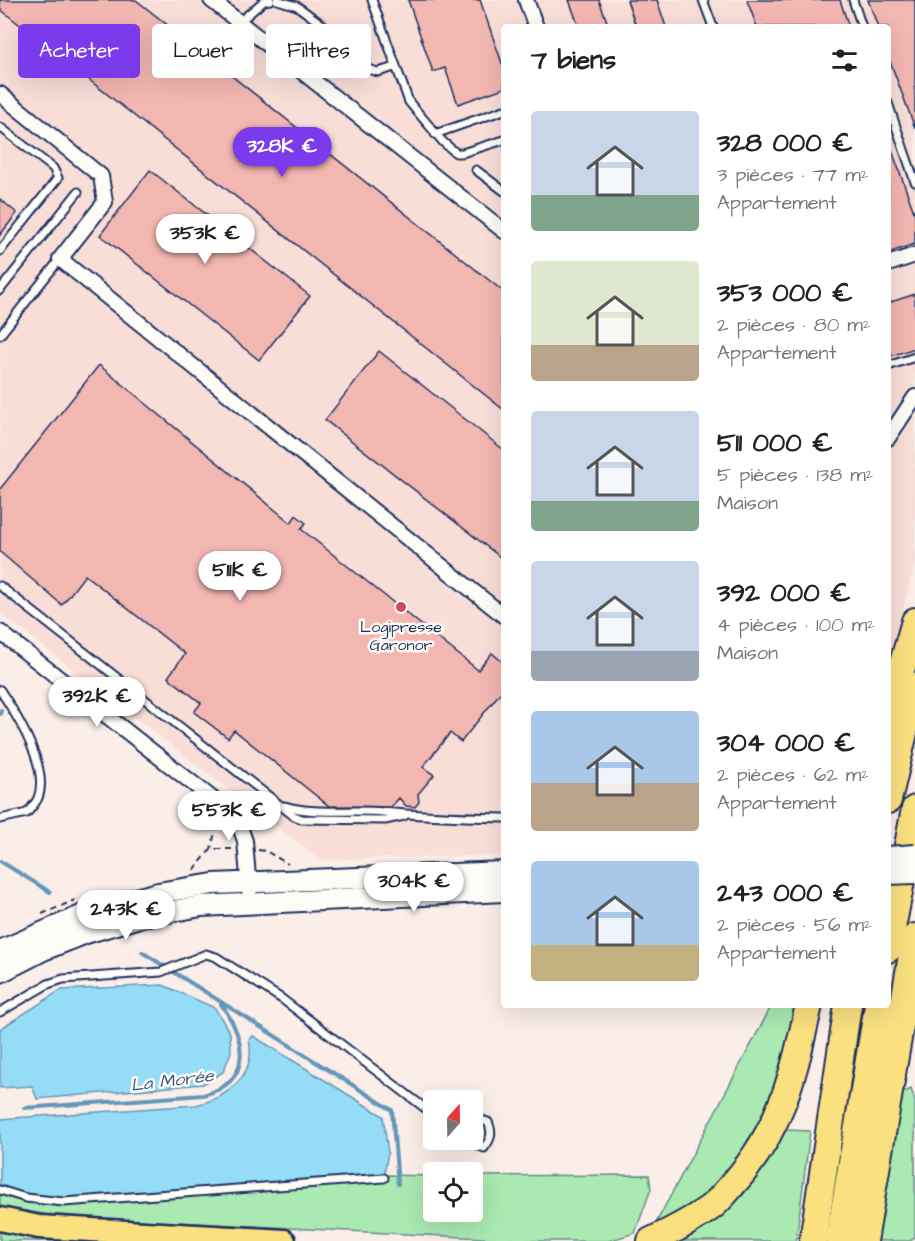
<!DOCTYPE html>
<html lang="fr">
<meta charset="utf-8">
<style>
:root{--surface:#fff;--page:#f6f6f6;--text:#222;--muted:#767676;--accent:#7c3aed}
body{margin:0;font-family:"Architects Daughter",sans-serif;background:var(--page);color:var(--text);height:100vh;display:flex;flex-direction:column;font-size:22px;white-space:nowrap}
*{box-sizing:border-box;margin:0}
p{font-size:20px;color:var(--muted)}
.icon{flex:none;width:33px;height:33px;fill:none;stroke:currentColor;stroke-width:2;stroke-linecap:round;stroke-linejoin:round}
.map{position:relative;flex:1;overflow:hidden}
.panel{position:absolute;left:501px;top:24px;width:390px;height:984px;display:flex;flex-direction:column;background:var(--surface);border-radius:6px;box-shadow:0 6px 24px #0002}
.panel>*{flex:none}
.banner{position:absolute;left:18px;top:24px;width:393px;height:54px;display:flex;gap:12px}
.needle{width:39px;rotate:20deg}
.controls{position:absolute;left:423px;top:1090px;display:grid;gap:12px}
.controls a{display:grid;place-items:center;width:60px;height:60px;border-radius:6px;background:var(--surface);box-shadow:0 6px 24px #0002;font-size:30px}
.price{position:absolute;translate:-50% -51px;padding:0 14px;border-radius:21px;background:#fff;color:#222;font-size:20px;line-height:39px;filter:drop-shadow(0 2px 3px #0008)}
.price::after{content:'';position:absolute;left:50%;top:36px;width:18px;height:14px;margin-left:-9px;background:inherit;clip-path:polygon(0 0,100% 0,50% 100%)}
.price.selected{background:var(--accent);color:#fff}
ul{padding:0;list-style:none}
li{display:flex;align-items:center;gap:18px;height:150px;padding:0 30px}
li span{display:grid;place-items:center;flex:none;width:168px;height:120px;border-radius:6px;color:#555}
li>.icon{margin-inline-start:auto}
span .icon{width:72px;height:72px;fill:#fffc;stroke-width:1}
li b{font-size:26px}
h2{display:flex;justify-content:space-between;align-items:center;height:72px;padding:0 30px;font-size:26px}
.tag{padding:0 21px;border-radius:6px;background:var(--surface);box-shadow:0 6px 24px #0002;font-size:21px;line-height:54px}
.tag.selected{background:var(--accent);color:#fff}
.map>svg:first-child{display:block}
.built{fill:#f9ded8}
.green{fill:#aae9b1;stroke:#628c88;stroke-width:1.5}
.water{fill:#95dcf7;stroke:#6497ba;stroke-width:1.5}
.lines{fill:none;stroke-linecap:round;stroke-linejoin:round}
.stream{stroke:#6497ba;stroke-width:4}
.building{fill:#f3b7b2;stroke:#1b2f5e;stroke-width:1.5}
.lane-casing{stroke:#1b2f5e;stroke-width:11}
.street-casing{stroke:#1b2f5e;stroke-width:18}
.secondary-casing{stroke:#1b2f5e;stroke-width:24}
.primary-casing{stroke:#1b2f5e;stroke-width:27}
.highway-casing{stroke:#1b2f5e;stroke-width:30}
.path{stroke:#1b2f5e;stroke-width:2;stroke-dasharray:6 4.5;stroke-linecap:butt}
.lane{stroke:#fdfcf7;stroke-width:7}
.street{stroke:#fdfcf7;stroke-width:14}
.secondary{stroke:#fdfcf7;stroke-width:20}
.primary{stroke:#fbe080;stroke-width:22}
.highway{stroke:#fbe080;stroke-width:26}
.secondary-bridge-casing{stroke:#1b2f5e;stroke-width:24;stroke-linecap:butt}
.secondary-bridge{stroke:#fdfcf7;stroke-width:20}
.poi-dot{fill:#d1495b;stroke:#fdfcf7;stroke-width:2}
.labels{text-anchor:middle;stroke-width:5;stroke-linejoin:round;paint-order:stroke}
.poi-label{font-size:16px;fill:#1b2f5e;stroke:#fdfcf7}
.water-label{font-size:18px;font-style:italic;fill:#3a5a84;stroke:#fdfcf7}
</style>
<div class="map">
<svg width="915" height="1241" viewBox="0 0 915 1241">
<rect width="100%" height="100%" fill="#fbeee9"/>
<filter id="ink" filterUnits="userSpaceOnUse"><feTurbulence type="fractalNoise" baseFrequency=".0167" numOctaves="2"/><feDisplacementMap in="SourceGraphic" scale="12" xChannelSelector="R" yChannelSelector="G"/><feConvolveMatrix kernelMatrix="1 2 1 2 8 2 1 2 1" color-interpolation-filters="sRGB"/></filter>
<g filter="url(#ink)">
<!-- built -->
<polygon class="built" points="0,0 915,0 915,564 888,663 888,27 504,27 504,855 320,860 0,613"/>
<!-- green -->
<g class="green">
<polygon points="772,1005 802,1005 768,1124 709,1199 669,1224 655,1225"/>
<polygon points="911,1089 915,1101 915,1238 910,1241 875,1241 896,1096"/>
<polygon points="785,1130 810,1131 796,1241 670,1241 756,1176"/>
<polygon points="384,1175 433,1176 434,1212 472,1212 473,1176 649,1175 651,1189 635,1233 608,1241 540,1241 118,1219 45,1214 0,1207 0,1189 58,1200"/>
<polygon points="0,1226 146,1241 0,1241"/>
</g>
<!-- water -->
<g class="water">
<polygon points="163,985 215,1008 230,1033 231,1052 223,1072 203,1084 37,1099 32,1086 0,1088 0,1029 61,990"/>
<path d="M 253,1036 L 383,1116 L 388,1153 L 384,1175 L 58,1200 L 0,1189 L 0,1119 L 196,1105 C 227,1098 257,1075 249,1040 Z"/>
</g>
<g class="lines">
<!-- stream -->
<g class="stream">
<polyline points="0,714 1,710"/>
<polyline points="0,861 50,892"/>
<polyline points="142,952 392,1110 398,1184"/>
<path d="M 24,1108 L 203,1095 C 254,1082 246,1039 221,1004"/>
</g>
</g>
<!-- building -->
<g class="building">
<polygon points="0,0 136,0 504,292 504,410 0,9"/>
<polygon points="408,0 480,0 504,69 504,88 458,104 445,68 433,72"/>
<polygon points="569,0 599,0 609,27 579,27"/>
<polygon points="627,0 657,0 666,27 636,27"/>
<polygon points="747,0 840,0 849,27 757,27"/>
<polygon points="868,0 915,0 915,128 888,56 888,27 878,27"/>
<polygon points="889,142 915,215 915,244 888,253"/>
<polygon points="150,170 310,296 259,360 100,235"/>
<polygon points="0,199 17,213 0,235"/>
<polygon points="915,294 915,348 888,357 888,303"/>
<polygon points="379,351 504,450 504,560 325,420"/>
<polygon points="99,365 291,523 296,515 306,523 301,529 478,670 492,653 504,663 504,688 461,742 450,733 423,767 434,775 418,794 419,802 415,807 406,806 399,798 391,807 329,806 234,730 228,738 194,712 201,703 168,677 185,654 85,575 62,605 0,552 0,489"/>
</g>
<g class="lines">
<!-- lane casing -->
<g class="lane-casing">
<g id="lane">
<polyline points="277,0 297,6 342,39 368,69 378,72 395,67"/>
<polyline points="372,0 409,102 443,142 456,153 462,153 504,140"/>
<polyline points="703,0 713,27"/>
<polyline points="853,0 862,27"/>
<polyline points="239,22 264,1 270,0"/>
<polyline points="268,45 281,28 285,27 336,67"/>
<polyline points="888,103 915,182"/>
<polyline points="0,127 53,168 58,178 0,251"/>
<polyline points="435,134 504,110"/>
<polyline points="476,170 504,191"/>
<polyline points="0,290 78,192"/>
<polyline points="0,335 60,259"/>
<polyline points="888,366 915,357"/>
<polyline points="0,586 294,816 302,819 385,820 404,816"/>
<path d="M 0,690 C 16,714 50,768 38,798 C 36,803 30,809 27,813 L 0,819"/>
<path d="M 285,806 C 316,815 350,809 383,812 C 423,816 463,817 504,818"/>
<polyline points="0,1012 48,984 63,979 161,972 206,954 216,957 282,999 434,1115"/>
<path d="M 464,1140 L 484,1148 C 491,1139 493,1133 488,1122 L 472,1117"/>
<polyline points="0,1190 26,1198 64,1202 384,1178"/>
</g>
</g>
<!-- street casing -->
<g class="street-casing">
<g id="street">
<polyline points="211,0 504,231"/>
<polyline points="526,0 536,27"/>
<polyline points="0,94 101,176 105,202 60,259 504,616"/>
<polyline points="888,264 915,255"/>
<polyline points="888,438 915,397"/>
<polyline points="0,632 214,800 239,824 245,841 250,902"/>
</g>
</g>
<!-- secondary casing -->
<g class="secondary-casing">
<g id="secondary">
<polyline points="0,951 95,910 158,893 213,884 504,872"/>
<polyline points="0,972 43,950 86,933 136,918 201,906 504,891"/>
</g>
</g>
<!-- primary casing -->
<g class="primary-casing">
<polyline id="primary" points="0,1219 39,1227 284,1241"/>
</g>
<!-- highway casing -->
<g class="highway-casing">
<g id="highway">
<polyline points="888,716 915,621"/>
<polyline points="888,800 915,686"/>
<polyline points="888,949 915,809"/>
<path d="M 651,1241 C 672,1231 692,1221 711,1207 C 719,1201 726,1192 733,1184 C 781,1131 794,1073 809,1005"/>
<polyline points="813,1241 848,1005"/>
<polyline points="839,1241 878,1005"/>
<polyline points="864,1241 915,937"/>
</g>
</g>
<!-- path -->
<g class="path">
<polyline points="210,815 215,832 211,849"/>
<polyline points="258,850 266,851 288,864"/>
<polyline points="194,870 211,849 235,849"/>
<polyline points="42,914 75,900"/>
</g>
<!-- lane -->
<use href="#lane" class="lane"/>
<!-- street -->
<use href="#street" class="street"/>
<!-- secondary -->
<use href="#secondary" class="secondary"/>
<!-- primary -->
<use href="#primary" class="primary"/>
<!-- highway -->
<use href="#highway" class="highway"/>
<!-- secondary-bridge casing -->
<g class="secondary-bridge-casing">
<g id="secondary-bridge">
<polyline points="888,857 915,855"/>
<polyline points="888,874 915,873"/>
</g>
</g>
<!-- secondary-bridge -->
<use href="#secondary-bridge" class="secondary-bridge"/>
</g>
</g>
<!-- markers -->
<circle class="poi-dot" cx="401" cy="607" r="6"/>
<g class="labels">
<!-- poi labels -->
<g class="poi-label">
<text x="401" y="632">Logipresse<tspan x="401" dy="18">Garonor</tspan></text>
</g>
<!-- water labels -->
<g class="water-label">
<text transform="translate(172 1080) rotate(-7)" y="6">La Morée</text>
</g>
</g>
</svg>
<div class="controls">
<a><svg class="needle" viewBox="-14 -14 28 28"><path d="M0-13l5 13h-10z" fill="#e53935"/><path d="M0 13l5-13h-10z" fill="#767676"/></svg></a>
<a><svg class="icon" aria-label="locate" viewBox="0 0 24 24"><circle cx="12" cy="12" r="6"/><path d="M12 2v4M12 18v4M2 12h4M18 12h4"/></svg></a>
</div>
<b class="price selected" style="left:282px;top:178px">328K €</b>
<b class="price" style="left:205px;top:265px">353K €</b>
<b class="price" style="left:240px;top:602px">511K €</b>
<b class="price" style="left:97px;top:728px">392K €</b>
<b class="price" style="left:229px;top:842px">553K €</b>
<b class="price" style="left:414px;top:913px">304K €</b>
<b class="price" style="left:126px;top:941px">243K €</b>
<div class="banner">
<a class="tag selected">Acheter</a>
<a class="tag">Louer</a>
<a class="tag">Filtres</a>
</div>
<section class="panel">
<h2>7 biens<svg class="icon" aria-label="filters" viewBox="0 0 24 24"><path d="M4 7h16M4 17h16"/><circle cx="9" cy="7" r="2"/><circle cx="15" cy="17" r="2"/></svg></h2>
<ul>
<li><span style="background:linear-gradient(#c9d6e8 70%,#7fa58c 0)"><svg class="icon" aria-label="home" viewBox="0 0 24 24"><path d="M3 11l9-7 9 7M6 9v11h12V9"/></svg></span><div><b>328 000 €</b><p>3 pièces · 77 m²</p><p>Appartement</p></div></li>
<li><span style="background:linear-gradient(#dfe7d0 70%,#b9a48a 0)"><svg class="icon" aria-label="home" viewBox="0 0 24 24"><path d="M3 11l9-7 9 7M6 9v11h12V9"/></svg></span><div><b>353 000 €</b><p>2 pièces · 80 m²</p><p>Appartement</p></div></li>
<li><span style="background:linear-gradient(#c9d6e8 75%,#7fa58c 0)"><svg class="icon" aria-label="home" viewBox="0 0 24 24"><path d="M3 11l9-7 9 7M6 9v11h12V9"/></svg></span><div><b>511 000 €</b><p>5 pièces · 138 m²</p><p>Maison</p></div></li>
<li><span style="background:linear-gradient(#c9d6e8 75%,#9aa5b1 0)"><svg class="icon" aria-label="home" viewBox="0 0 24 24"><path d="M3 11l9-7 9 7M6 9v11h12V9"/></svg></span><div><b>392 000 €</b><p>4 pièces · 100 m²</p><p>Maison</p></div></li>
<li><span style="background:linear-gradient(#a9c7e8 60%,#b9a48a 0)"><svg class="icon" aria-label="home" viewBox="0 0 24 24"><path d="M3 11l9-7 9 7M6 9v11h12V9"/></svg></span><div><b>304 000 €</b><p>2 pièces · 62 m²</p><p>Appartement</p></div></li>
<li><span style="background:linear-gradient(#a9c7e8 70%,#c2b280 0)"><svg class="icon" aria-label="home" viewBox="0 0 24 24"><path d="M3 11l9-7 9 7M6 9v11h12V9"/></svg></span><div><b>243 000 €</b><p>2 pièces · 56 m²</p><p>Appartement</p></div></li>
</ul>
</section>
</div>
